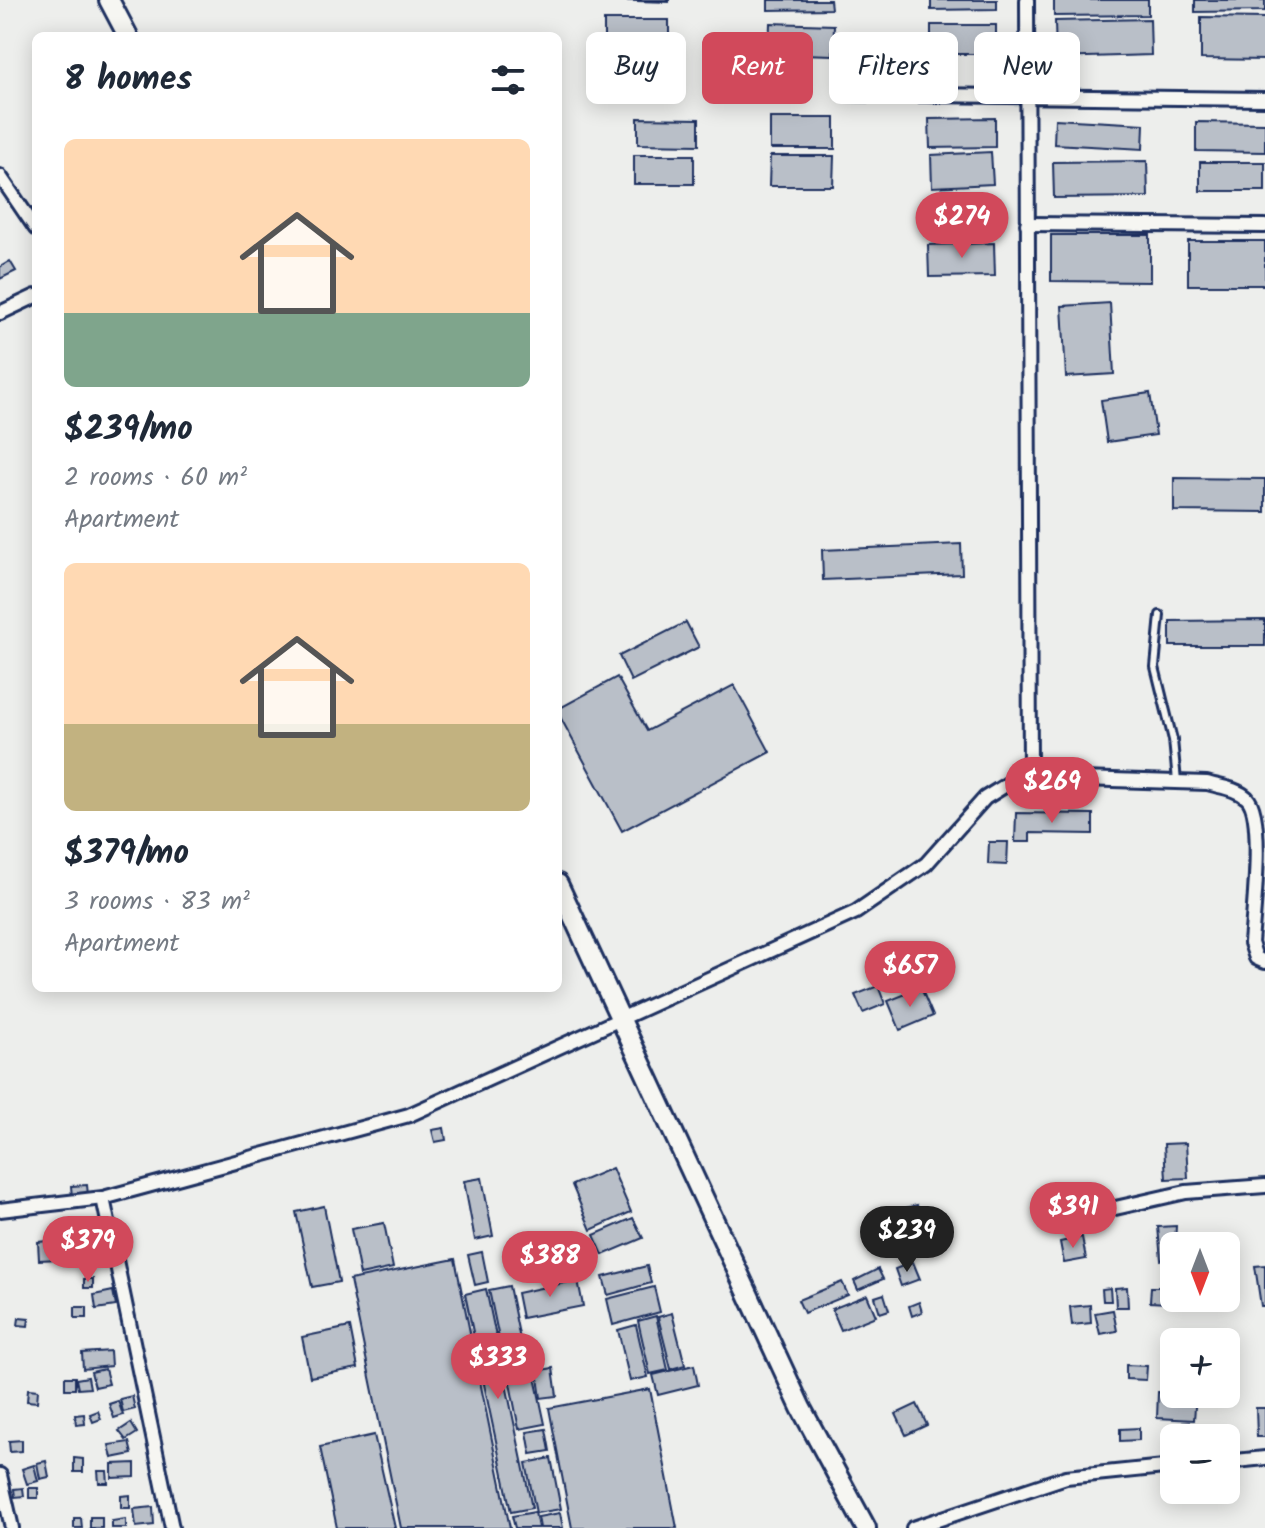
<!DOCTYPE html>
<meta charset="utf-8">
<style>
:root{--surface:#fff;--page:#f6f6f7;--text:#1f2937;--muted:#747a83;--accent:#d1495b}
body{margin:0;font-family:Kalam,sans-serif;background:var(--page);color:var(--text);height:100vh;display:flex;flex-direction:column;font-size:30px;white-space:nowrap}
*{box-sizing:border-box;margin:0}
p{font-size:26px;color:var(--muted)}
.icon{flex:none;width:44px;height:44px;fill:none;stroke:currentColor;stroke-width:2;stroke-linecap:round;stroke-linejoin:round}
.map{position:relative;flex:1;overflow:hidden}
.sheet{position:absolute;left:32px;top:32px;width:530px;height:960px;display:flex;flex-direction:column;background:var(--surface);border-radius:12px;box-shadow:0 4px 20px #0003}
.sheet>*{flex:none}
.banner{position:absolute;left:586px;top:32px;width:558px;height:72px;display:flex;gap:16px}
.needle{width:52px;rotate:180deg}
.tools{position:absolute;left:1160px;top:1232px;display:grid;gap:16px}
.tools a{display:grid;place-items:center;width:80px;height:80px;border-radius:12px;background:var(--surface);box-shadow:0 4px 20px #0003;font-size:40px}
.price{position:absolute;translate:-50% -68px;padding:0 18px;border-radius:28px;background:var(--accent);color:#fff;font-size:26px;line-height:52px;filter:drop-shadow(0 2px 4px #0008)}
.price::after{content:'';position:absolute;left:50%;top:48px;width:24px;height:18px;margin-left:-12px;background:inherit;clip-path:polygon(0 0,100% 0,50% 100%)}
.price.current{background:#222;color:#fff}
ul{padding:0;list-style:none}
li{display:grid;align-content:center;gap:16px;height:424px;padding:0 32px}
li span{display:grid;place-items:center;height:248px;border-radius:12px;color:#555}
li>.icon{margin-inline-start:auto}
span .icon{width:144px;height:144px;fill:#fffc;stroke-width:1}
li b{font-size:34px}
h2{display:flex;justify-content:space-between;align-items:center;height:96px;padding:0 32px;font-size:34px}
.pill{padding:0 28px;border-radius:12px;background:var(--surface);box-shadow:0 4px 20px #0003;font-size:28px;line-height:72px}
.pill.current{background:var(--accent);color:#fff}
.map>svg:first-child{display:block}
.building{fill:#b9bfc8;stroke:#1b2f5e;stroke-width:2}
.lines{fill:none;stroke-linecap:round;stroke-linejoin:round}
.lane-casing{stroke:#1b2f5e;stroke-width:12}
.street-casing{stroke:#1b2f5e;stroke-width:18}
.secondary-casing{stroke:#1b2f5e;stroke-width:24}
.lane{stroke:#f6f6f2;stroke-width:6}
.street{stroke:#f6f6f2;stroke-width:12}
.secondary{stroke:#f6f6f2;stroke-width:18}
</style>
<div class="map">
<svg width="1265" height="1528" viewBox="0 0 1265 1528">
<rect width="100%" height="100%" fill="#edeeec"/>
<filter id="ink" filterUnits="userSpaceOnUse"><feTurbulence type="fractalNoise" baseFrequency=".0125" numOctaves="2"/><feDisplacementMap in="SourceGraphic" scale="16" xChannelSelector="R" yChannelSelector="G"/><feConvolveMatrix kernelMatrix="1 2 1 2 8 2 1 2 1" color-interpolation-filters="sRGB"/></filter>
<g filter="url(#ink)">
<!-- building -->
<g class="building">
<polygon points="603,0 669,0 669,2"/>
<polygon points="768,0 830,0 831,9 768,10"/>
<polygon points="931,0 997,0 997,9 931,10"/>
<polygon points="1054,0 1148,0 1148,15 1054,16"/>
<polygon points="1195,0 1265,0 1265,11 1195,12"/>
<polygon points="1201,17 1265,18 1265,60 1201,59"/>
<polygon points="1150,19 1151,55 1056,58 1055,21"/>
<rect x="604" y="20" width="65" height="30"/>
<polygon points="770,23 834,25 833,55 769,53"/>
<rect x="931" y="25" width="65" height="29"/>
<polygon points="638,118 699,119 699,145 638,144"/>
<rect x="770" y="118" width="65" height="31"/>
<polygon points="995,118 995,147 930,148 929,119"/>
<polygon points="1055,119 1144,124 1143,149 1054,144"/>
<polygon points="1196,122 1265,123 1265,152 1196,151"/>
<polygon points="991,152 993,184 932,187 931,155"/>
<rect x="634" y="155" width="60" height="29"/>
<polygon points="770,156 834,156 833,186 769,186"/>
<polygon points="1147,161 1148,197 1054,198 1053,162"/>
<rect x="1200" y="162" width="65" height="29"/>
<polygon points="1051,235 1150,235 1150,282 1051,281"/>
<rect x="1188" y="241" width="77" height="44"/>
<polygon points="994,243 995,276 929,277 928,245"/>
<polygon points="10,261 16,271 0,279 0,267"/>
<polygon points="1110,303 1114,374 1066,377 1062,306"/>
<polygon points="1150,393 1156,435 1107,442 1101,400"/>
<polygon points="1174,478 1265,479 1265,512 1174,511"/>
<polygon points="961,544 962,574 823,580 822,550"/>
<polygon points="1265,620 1265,646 1170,646 1170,621"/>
<polygon points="686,622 699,647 631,681 619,656"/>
<polygon points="617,677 647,731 734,685 770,752 622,831 558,713 558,709"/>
<polygon points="1016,813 1093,814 1093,834 1030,833 1030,842 1015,842"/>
<polygon points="989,842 1008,842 1007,865 988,864"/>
<polygon points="878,986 885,1004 863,1013 855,995"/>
<polygon points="921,988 933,1016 900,1030 888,1001"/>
<polygon points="444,1128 446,1140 435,1142 432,1130"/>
<polygon points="1186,1143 1188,1178 1166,1179 1164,1144"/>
<polygon points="612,1168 631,1212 591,1230 572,1185"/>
<polygon points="482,1178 493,1236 475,1240 464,1181"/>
<polygon points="87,1185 88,1195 72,1197 71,1186"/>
<polygon points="917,1205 925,1235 887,1245 879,1215"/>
<polygon points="324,1206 339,1282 312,1287 296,1212"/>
<polygon points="633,1218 643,1238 603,1255 594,1235"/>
<polygon points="384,1223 393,1268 360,1275 351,1229"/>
<polygon points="1176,1226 1174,1259 1161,1260 1158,1227"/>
<polygon points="80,1234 84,1252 67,1255 63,1238"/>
<polygon points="1082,1237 1086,1259 1064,1263 1060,1242"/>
<polygon points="58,1240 59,1259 39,1260 38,1242"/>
<polygon points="482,1252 488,1282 475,1285 468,1255"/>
<polygon points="455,1259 510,1528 401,1528 350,1280"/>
<polygon points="913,1262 920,1279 901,1286 895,1269"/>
<polygon points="1265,1265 1265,1306 1261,1306 1255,1266"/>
<polygon points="647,1266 651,1283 608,1295 603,1277"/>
<polygon points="878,1269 883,1279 858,1290 854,1281"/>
<rect x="84" y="1279" width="9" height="9"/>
<polygon points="578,1280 583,1306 522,1318 517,1293"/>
<polygon points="842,1282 848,1295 804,1313 798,1300"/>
<polygon points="509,1286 522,1349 502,1353 489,1290"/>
<polygon points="654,1287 660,1312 613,1325 607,1299"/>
<polygon points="1127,1287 1128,1307 1116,1307 1115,1288"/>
<polygon points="1151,1287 1168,1287 1167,1303 1150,1302"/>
<polygon points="1110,1288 1111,1301 1103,1301 1102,1289"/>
<polygon points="486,1289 532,1508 511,1512 465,1294"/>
<polygon points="113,1291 116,1306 96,1309 94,1295"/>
<polygon points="884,1294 889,1310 880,1313 875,1297"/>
<polygon points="867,1295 876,1316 841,1330 832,1309"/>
<polygon points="919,1302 922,1312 912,1316 909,1306"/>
<polygon points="1090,1305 1091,1323 1072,1325 1070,1307"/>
<rect x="75" y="1307" width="12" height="11"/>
<polygon points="1113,1310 1117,1331 1100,1334 1095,1313"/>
<polygon points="672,1313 685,1365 671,1369 658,1317"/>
<polygon points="656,1316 668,1370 650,1374 638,1321"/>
<polygon points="19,1318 29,1319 28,1326 18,1325"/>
<polygon points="636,1325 648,1377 630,1381 618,1330"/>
<polygon points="350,1327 358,1368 310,1377 302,1337"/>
<polygon points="110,1351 111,1366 83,1369 82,1353"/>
<polygon points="694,1365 698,1385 658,1395 653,1375"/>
<polygon points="1126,1365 1147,1366 1146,1380 1126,1379"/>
<polygon points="533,1368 545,1424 519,1429 508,1373"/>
<polygon points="553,1368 557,1396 541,1398 537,1371"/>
<polygon points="105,1369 109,1384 95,1387 91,1372"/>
<rect x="65" y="1377" width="10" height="12"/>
<polygon points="88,1377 90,1388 78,1389 76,1379"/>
<polygon points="28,1389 38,1390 37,1402 27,1401"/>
<polygon points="650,1389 677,1528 572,1528 549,1408"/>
<polygon points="1158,1392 1196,1394 1194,1420 1157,1418"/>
<polygon points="132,1396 135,1409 123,1412 120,1399"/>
<polygon points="118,1401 123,1415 114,1418 109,1404"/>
<polygon points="917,1404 927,1425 906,1435 896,1414"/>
<polygon points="1256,1408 1265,1408 1265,1437 1257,1437"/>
<polygon points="98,1411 101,1419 93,1422 90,1414"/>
<polygon points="84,1414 85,1424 76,1425 75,1415"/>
<polygon points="131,1423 137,1433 126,1440 119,1431"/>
<polygon points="1139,1428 1139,1440 1120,1441 1120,1429"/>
<polygon points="546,1429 550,1451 531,1454 527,1432"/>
<polygon points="1166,1429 1180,1429 1180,1438 1174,1438 1174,1447 1166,1447"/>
<polygon points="374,1435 395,1528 337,1528 320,1447"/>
<polygon points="22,1440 22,1451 10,1452 9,1441"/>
<polygon points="129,1442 132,1454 112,1458 109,1445"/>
<polygon points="74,1458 83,1459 83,1472 74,1472"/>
<polygon points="551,1458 561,1509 536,1513 526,1463"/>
<polygon points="46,1461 49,1477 40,1479 37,1463"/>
<polygon points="135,1463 135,1477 112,1478 112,1464"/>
<polygon points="34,1465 38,1481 27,1484 22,1469"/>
<polygon points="98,1471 107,1471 108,1483 99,1483"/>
<polygon points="23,1488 24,1496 15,1497 14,1489"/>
<rect x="29" y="1488" width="9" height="10"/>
<polygon points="130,1495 130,1508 121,1508 121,1496"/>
<polygon points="153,1507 154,1525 136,1527 134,1509"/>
<polygon points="535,1512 538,1528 515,1528 512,1516"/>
<polygon points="560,1513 563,1528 540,1528 538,1517"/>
<rect x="90" y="1517" width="12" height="11"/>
<polygon points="74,1518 81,1518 82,1528 74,1528"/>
<polygon points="126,1519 126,1528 112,1528 112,1521"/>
</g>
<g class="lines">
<!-- lane casing -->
<g class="lane-casing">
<polyline id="lane" points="1160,615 1155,667 1173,740 1177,781"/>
</g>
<!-- street casing -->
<g class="street-casing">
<g id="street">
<polyline points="1027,0 1030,775"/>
<polyline points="845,94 1265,99"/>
<polyline points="0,176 36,229"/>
<polyline points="1027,224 1265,226"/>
<polyline points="0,313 36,296"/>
<polyline points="103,1198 172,1528"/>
<path d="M 0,1210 L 103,1198 L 409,1115 L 856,912 L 926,864 L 985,798 L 1019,777 L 1207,783 C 1220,787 1236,788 1247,798 C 1265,816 1253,914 1251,943 L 1256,958 L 1265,962"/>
<polyline points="1102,1211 1186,1192 1265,1186"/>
<polyline points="1226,1462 1265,1458"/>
<polyline points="0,1475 12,1528"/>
<polyline points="913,1528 1066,1477 1174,1466"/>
</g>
</g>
<!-- secondary casing -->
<g class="secondary-casing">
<g id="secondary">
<polyline points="109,0 128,36"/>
<polyline points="558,884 801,1408 866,1528"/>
</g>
</g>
<!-- lane -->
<use href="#lane" class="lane"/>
<!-- street -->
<use href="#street" class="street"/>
<!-- secondary -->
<use href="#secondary" class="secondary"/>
</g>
</g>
</svg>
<div class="tools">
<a><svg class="needle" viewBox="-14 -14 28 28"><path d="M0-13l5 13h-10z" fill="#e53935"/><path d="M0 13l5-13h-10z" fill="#747a83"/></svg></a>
<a>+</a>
<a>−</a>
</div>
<b class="price" style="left:962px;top:260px">$274</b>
<b class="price" style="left:1052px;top:825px">$269</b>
<b class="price" style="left:910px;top:1009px">$657</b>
<b class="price" style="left:1073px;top:1250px">$391</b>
<b class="price current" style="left:907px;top:1274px">$239</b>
<b class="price" style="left:88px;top:1284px">$379</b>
<b class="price" style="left:550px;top:1299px">$388</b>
<b class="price" style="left:498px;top:1401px">$333</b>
<div class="banner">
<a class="pill">Buy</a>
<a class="pill current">Rent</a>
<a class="pill">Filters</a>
<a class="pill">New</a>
</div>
<section class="sheet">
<h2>8 homes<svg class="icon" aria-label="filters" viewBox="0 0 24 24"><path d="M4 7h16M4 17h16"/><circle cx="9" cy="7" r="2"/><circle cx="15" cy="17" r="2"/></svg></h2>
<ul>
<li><span style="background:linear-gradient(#ffd9b3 70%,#7fa58c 0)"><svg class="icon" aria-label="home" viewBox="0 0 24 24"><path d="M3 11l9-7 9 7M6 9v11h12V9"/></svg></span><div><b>$239/mo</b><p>2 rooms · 60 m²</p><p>Apartment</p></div></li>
<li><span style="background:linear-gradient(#ffd9b3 65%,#c2b280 0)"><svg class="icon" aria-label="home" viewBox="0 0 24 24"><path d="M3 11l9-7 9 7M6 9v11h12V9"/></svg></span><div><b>$379/mo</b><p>3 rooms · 83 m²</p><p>Apartment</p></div></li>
</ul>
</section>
</div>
